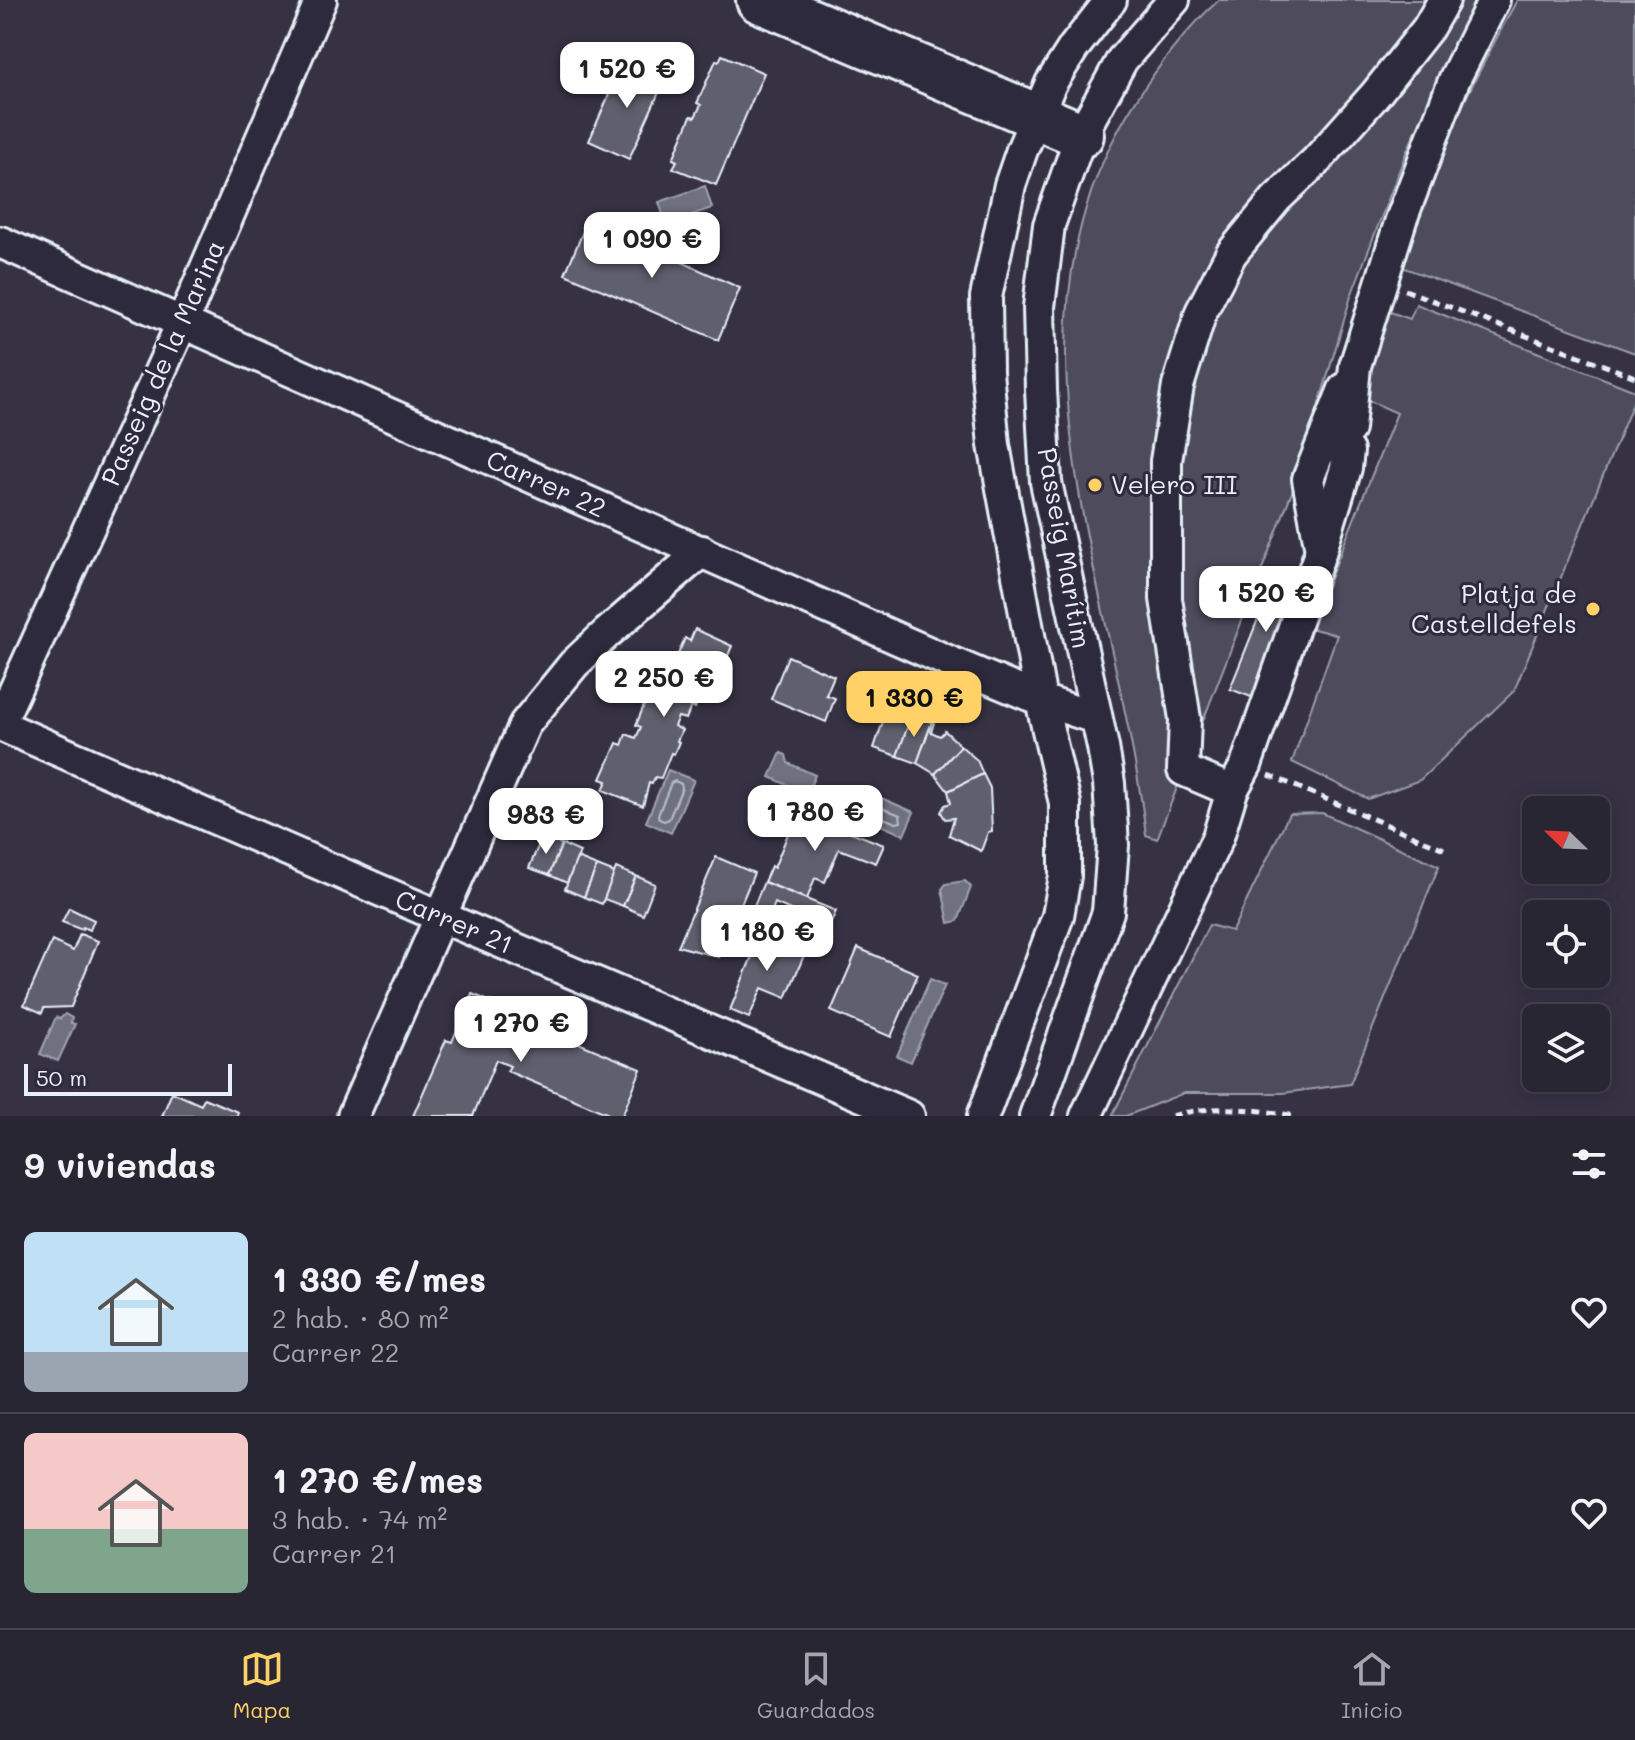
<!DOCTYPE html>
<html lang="es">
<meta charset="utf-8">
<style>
:root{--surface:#282633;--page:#34323f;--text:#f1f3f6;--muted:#a5a5ac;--line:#44434e;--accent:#ffd166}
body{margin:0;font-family:Mali,sans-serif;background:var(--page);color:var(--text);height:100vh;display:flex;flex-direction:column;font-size:30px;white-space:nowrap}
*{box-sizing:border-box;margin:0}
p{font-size:26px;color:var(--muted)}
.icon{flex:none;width:44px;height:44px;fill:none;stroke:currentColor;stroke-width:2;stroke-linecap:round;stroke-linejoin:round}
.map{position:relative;height:1116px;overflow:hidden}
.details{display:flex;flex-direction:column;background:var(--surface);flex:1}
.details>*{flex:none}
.needle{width:52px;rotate:293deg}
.tools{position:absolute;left:1522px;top:796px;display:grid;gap:16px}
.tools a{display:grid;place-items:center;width:88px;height:88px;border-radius:12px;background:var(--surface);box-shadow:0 4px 20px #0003,0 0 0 2px var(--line);font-size:40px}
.scale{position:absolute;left:24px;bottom:20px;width:208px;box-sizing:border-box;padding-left:8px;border:4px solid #e8f1f8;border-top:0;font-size:22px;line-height:28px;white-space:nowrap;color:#e8f1f8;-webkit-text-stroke:6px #2f2a3d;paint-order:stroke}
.price{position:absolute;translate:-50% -68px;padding:0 18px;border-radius:16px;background:#fff;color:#222;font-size:26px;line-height:52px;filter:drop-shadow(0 2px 4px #0008)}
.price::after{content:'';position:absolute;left:50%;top:48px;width:24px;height:18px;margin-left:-12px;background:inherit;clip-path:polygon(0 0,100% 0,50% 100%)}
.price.current{background:var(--accent);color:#111}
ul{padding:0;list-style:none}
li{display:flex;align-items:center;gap:24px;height:200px;padding:0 24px}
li+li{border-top:2px solid var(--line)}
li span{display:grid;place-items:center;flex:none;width:224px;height:160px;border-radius:12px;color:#555}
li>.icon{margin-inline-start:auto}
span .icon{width:96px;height:96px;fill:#fffc;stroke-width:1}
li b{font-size:34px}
h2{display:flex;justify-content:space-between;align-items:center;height:96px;padding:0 24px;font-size:34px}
.tabs{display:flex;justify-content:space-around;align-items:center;height:112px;border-top:2px solid var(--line);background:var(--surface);font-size:22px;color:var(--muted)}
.tabs a{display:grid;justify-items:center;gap:4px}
.tabs .current{color:var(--accent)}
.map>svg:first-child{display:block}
.green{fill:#4d4b5c;stroke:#9a9eaa;stroke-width:2}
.water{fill:#70717f;stroke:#a0a4af;stroke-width:2}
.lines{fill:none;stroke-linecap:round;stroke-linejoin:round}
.shore{stroke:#b8bec8;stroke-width:2}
.building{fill:#605e6e;stroke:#e8f1f8;stroke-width:2}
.street-casing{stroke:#e8f1f8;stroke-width:36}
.secondary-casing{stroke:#e8f1f8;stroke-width:50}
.path{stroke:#e8f1f8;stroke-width:5;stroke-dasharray:8 6;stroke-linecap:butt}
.street{stroke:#2f2a3d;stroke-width:30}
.secondary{stroke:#2f2a3d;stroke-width:44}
.poi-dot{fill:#ffd166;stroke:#2f2a3d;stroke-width:3}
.labels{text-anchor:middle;stroke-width:6;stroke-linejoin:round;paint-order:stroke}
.street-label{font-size:26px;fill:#e8f1f8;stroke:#2f2a3d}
.poi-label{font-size:26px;fill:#e8f1f8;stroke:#2f2a3d;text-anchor:start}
</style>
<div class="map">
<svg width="1635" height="1116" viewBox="0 0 1635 1116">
<rect width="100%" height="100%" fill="#363244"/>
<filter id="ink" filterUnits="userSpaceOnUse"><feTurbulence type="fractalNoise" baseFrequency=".0125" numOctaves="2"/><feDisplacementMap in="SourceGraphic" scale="16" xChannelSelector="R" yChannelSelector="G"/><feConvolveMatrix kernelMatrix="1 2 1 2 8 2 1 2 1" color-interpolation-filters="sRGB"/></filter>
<g filter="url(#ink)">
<!-- green -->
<g class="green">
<path d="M 1219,0 L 1475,0 L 1406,153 L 1351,296 L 1297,479 L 1157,839 L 1146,835 C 1118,596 992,341 1128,113 C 1154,71 1182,33 1219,0 Z"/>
<path d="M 1517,0 L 1635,0 L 1635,353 L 1399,266 C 1426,173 1471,85 1517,0 Z"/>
<polygon points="1416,304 1635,391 1635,398 1514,691 1420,780 1368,799 1292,762 1337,635 1310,628 1397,413 1361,397 1385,310 1410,319"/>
<polygon points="1322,813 1439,866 1350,1084 1283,1093 1184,1093 1126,1116 1112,1116 1209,925 1232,931 1289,814"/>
</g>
<!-- water -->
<g class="water">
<polygon points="705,186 712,208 666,224 659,202"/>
<polygon points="781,753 786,755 788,763 815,775 807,794 770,777"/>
<polygon points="668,770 694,780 671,833 646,822"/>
<polygon points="865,791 914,812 904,835 856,815"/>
<polygon points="965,881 971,887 958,921 949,923 942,889 946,884"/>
<polygon points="930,979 945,985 911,1062 897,1056"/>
<polygon points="65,1014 72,1018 71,1023 75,1024 58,1061 40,1054 56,1017 60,1019"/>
</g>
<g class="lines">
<!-- shore -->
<g class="shore">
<polygon points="675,781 681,784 682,788 669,819 664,821 659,819 658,815 671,783"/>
<polygon points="870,803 900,815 901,822 896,823 869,812 867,808"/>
</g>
</g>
<!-- building -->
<g class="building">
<polygon points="722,55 764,73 716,185 673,168 677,161 673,159 691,116 695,117 701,105 697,103 716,60 719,61"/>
<polygon points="623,62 665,79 629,159 589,141"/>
<polygon points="588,220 740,288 718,340 565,274"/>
<polygon points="1278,569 1302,579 1254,698 1230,689"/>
<polygon points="695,629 732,646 727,658 725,657 719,668 713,666 709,674 715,677 711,687 715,689 709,702 699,698 695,708 691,707 686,719 678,717 674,726 682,730 677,741 679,742 674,754 671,753 661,778 655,777 652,784 649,783 643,806 603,790 607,781 601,779 617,743 622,745 626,734 636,738 641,727 636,725 650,691 655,693 660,681 671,685 675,676 670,673 685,638 690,641"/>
<polygon points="788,656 834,676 826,695 835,698 826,722 771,699"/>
<polygon points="888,707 912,715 897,756 874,748"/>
<polygon points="912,715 932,722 917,763 897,756"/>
<polygon points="932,722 934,723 931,732 940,736 945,731 961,746 935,774 917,763"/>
<polygon points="961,746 977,760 983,774 948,791 935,774"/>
<polygon points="983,774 990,788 992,831 988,832 981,851 949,835 954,818 945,819 941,812 945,805 951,803 948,791"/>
<polygon points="799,807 817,814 815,818 884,845 876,863 839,849 825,882 815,878 807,899 764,882 771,866 774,868"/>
<polygon points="542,837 562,844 549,875 529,868"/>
<polygon points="562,844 580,852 567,883 549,875"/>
<polygon points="716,857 754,873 719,957 678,946"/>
<polygon points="577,858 597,866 584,897 565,889"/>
<polygon points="597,866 615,873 602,904 584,897"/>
<polygon points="616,868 636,876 623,906 604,899"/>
<polygon points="636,876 655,884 643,915 623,906"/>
<polygon points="764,882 836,911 819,951 810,947 818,922 775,903 762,934 745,927"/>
<polygon points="69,908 94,920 90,930 83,927 82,930 62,922"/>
<polygon points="759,933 805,953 786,998 762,988 749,1018 730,1010 753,954 750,953"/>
<polygon points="80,934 98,941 71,1007 44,1008 42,1013 24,1005 52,941 73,951"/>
<polygon points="858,948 918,974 891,1037 831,1011"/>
<polygon points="472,994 530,1018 528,1022 641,1069 622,1116 613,1116 507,1071 510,1066 496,1060 473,1116 413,1116 446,1040 452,1042"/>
<polygon points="172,1092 201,1105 204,1098 238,1112 237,1116 162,1116"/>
</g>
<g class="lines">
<!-- street casing -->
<g class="street-casing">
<g id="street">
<polyline points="0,242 950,662 1041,700 1095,718"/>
<polyline points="1349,429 1355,366 1401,220 1455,78 1494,0"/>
<polyline points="1320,545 1308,479 1344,389"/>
<polyline points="0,723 183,321 321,0"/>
<polyline points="0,725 439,916 909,1116"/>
<polyline points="1232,791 1183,770 1185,719 1166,599 1166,461 1178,386 1201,312 1231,254 1276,199 1317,160 1375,95 1428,28 1444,0"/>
<polyline points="353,1116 525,724 574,664 607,633 702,551"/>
<polyline points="983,1116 1058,916 1065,876 1065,803 1041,700 994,445 987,372 986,297 1010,185 1022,150 1051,83 1074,47 1111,0"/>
<polyline points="1035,1116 1108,912 1113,845 1109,783 1103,747 1046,482 1041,390 1039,307 1049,225 1081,135 1122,60 1174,0"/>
<polyline points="1086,1116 1218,837 1232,791 1246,765 1321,550 1346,468 1348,451"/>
</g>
</g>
<!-- secondary casing -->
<g class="secondary-casing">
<polyline id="secondary" points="759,0 1081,135"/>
</g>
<!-- path -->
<g class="path">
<polyline points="1405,290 1635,377"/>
<polyline points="1269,775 1444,849"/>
<path d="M 1172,1116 C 1211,1104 1256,1109 1296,1116"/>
</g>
<!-- street -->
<use href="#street" class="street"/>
<!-- secondary -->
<use href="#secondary" class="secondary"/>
</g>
</g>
<!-- markers -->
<g class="poi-dot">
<circle cx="1095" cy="485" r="8"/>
<circle cx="1593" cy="609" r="8"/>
</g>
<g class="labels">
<!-- street labels -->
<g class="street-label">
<text transform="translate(163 363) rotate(-66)" y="9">Passeig de la Marina</text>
<text transform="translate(546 484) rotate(24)" y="9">Carrer 22</text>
<text transform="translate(1064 548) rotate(80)" y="9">Passeig Marítim</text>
<text transform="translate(454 922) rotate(23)" y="9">Carrer 21</text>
</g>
<!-- poi labels -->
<g class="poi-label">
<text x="1111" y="494">Velero III</text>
<text x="1577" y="603" text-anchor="end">Platja de<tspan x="1577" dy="30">Castelldefels</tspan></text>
</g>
</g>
</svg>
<div class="tools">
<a><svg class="needle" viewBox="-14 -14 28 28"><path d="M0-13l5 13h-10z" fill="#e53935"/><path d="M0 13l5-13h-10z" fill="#a5a5ac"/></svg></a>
<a><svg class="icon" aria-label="locate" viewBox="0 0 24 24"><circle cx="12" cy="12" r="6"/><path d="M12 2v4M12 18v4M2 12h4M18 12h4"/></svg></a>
<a><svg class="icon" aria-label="layers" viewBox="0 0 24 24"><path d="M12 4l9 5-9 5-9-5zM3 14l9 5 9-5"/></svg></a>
</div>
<div class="scale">50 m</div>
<b class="price" style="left:627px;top:110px">1 520 €</b>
<b class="price" style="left:652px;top:280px">1 090 €</b>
<b class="price" style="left:1266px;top:634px">1 520 €</b>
<b class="price" style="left:664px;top:719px">2 250 €</b>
<b class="price current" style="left:914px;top:739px">1 330 €</b>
<b class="price" style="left:815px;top:853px">1 780 €</b>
<b class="price" style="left:546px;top:856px">983 €</b>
<b class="price" style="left:767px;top:973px">1 180 €</b>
<b class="price" style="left:521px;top:1064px">1 270 €</b>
</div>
<section class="details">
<h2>9 viviendas<svg class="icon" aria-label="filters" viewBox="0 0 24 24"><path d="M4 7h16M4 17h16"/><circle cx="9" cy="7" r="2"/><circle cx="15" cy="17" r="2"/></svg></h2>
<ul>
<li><span style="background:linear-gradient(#bfe0f5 75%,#9aa5b1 0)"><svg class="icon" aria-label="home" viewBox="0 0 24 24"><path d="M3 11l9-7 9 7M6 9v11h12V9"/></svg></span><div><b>1 330 €/mes</b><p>2 hab. · 80 m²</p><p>Carrer 22</p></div><svg class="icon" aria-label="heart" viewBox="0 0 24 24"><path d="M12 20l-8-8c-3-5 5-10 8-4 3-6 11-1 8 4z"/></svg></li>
<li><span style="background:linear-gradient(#f6c9c9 60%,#7fa58c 0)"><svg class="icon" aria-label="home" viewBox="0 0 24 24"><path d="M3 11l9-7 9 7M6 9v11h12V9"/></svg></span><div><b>1 270 €/mes</b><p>3 hab. · 74 m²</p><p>Carrer 21</p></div><svg class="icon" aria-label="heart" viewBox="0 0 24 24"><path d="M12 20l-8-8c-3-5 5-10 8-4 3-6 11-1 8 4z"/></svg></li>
</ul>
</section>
<nav class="tabs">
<a class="current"><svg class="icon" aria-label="map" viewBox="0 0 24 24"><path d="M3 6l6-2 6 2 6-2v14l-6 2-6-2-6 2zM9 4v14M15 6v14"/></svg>Mapa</a>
<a><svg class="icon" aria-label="saved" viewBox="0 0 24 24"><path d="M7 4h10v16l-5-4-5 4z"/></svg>Guardados</a>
<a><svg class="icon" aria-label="home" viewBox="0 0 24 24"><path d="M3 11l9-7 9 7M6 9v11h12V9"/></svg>Inicio</a>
</nav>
